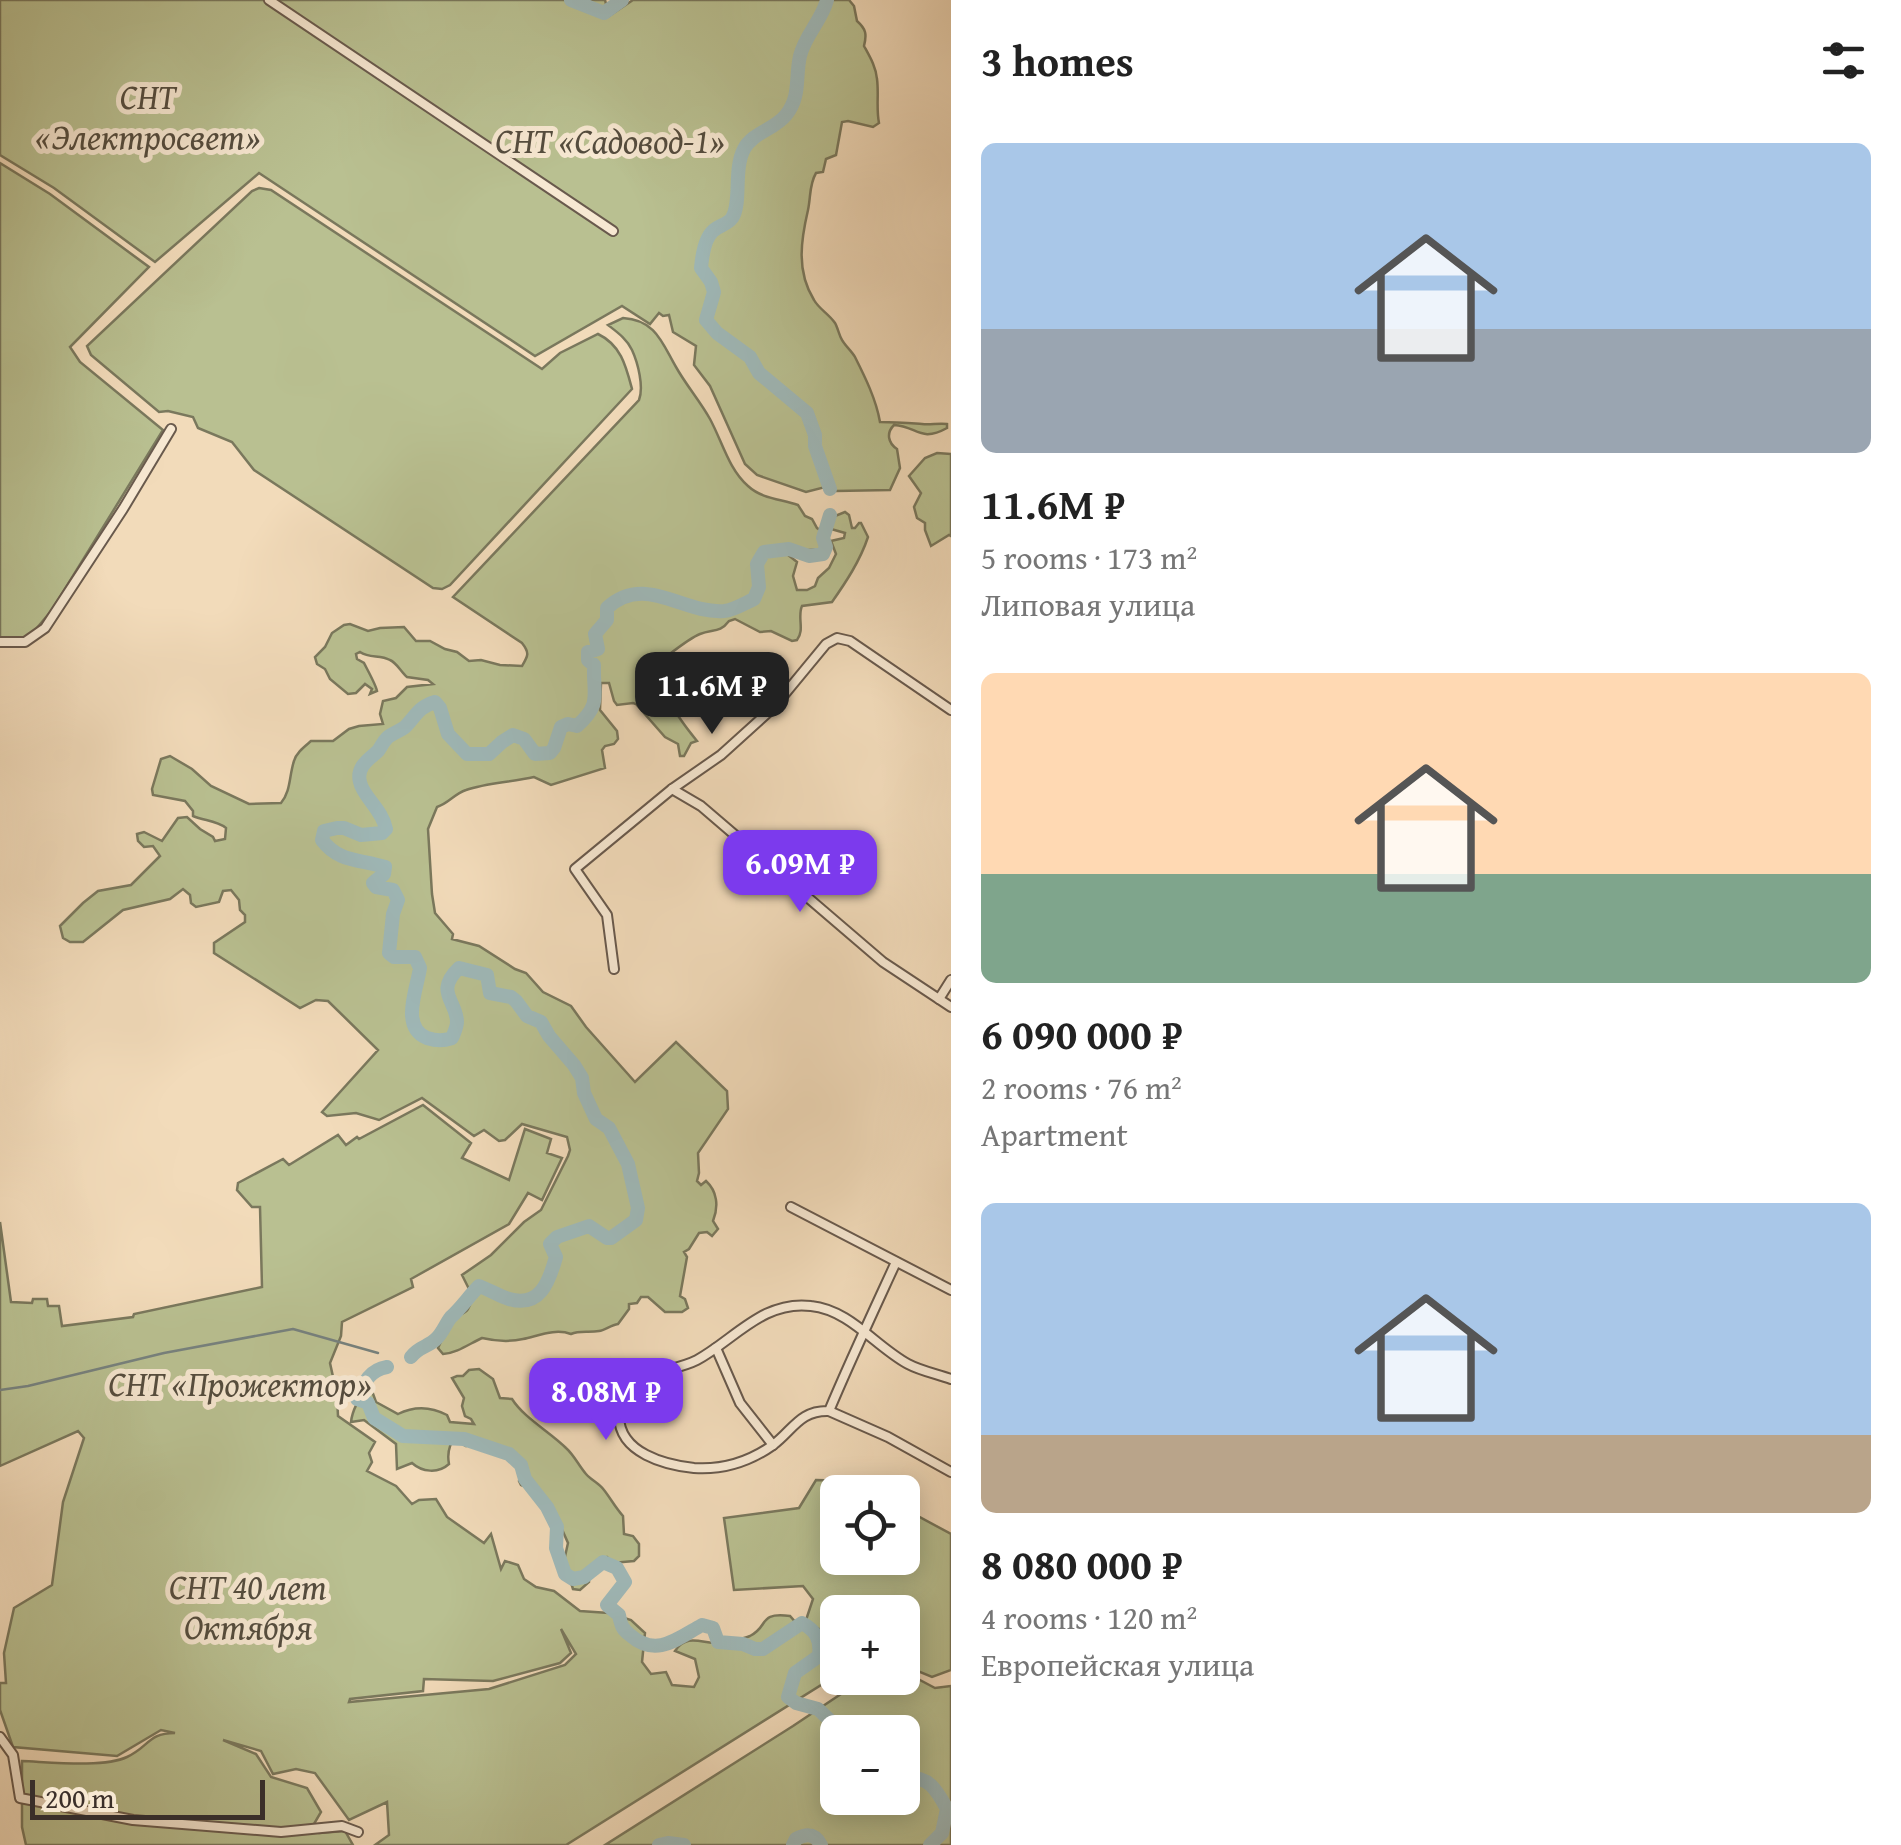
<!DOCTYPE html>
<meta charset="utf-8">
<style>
:root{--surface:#fff;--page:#f6f6f6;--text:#222;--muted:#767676;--accent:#7c3aed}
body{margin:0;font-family:"Gentium Book Plus",serif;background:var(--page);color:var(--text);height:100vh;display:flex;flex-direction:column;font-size:38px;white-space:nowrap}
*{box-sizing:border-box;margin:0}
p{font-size:32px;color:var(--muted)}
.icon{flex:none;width:55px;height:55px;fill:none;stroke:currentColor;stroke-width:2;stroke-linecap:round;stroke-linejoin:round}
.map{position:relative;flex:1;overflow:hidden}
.drawer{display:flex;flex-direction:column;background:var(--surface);width:950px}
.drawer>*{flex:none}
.buttons{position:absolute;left:820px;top:1475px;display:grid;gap:20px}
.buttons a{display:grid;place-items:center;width:100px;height:100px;border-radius:15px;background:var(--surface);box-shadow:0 5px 25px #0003;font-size:50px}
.scale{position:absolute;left:30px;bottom:25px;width:235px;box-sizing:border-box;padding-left:10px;border:5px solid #3b2f29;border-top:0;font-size:28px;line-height:35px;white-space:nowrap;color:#3b2f29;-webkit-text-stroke:8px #f7e8d2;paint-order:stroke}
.price{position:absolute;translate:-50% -85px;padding:0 22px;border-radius:20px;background:var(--accent);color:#fff;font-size:32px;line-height:65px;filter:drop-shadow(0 2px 5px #0008)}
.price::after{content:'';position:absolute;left:50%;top:60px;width:30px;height:22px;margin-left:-15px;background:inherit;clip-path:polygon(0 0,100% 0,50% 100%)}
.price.active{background:#222;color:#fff}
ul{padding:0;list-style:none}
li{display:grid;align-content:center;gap:20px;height:530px;padding:0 30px}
li span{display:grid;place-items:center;height:310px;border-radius:15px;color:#555}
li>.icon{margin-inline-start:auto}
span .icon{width:180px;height:180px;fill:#fffc;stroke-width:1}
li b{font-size:42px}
h2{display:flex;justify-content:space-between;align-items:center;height:120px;padding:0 30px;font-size:42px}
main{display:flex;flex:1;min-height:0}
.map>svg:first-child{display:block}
.green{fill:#b9c091;stroke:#7a785d;stroke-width:2.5;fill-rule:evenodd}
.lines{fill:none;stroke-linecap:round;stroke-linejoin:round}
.stream{stroke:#77827f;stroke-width:2.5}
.river{stroke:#9fb9b9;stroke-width:14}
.street-casing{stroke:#695a4d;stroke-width:12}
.street{stroke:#f7e8d2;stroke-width:8}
.labels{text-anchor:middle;stroke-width:10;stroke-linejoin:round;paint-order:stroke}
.park-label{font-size:35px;font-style:italic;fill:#544c3e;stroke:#f7e8d2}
</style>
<main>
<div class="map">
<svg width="951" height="1845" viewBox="0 0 951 1845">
<rect width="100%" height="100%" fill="#f2dbba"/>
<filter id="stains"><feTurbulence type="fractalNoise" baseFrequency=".002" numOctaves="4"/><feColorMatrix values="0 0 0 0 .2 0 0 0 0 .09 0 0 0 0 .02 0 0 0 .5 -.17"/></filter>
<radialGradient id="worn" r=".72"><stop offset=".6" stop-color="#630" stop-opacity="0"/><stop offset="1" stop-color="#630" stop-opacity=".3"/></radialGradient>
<!-- green -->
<g class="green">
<path d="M 0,0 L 605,0 L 609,16 L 633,0 L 849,0 L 854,6 L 857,21 C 866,29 867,34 864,46 C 870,57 876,67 877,79 C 879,94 876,108 879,123 L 873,127 L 848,121 L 842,122 L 836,155 L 826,159 L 823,172 L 816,173 C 809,185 811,196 808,210 C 801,240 796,271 814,300 C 819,309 829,314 835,323 C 837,326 839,334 841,338 C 844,345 851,350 855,357 C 865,377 876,399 880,422 C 895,422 908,423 922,424 C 930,425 938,423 947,424 L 947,428 C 920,443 917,426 894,425 C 886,433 888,443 897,449 L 900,468 L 890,490 L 836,491 L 829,486 L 806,492 L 757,475 L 745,464 L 710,386 L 694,365 L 696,346 L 673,332 L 669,315 L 663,316 L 659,313 L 650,324 L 622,306 L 535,356 L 259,173 L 155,262 L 54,188 L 0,155 Z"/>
<polygon points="0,163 50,194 149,267 70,347 80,362 163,430 52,610 25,642 0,642"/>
<path d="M 259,188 L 271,190 L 542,369 L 560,353 L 598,334 C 621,345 626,366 632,389 L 450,585 L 442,589 L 433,588 L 254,470 L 232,442 L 198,428 L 193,417 L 168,411 L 159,412 L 91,355 L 87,346 L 252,191 Z"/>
<path d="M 623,318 C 656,320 662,343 676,367 C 686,385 700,401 710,419 C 722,441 729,470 748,486 C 762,499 781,499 798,505 L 805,516 L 812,519 L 817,528 L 828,535 L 828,540 L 821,549 L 797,551 L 793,548 L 783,551 L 797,562 L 793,576 L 797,590 L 807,590 L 815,586 L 818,578 L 829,568 L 836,554 L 831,541 L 844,538 L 845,533 L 831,529 L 830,523 L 835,516 L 845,512 L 849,515 L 852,528 L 855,528 L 859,523 L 861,523 L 868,537 C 860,561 846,582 832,602 L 802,606 C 797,617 805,630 797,640 L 792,641 L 771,631 L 760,632 L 735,619 L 729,621 C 720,633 713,629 700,634 C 689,638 669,655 659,662 C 664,698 675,714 697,741 L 691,743 L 684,756 L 680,756 L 678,744 L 665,737 L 636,704 L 633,703 L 617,705 L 614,701 L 609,683 L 601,683 L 600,710 L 617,731 L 618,739 L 614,744 L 605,746 L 602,750 L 605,768 L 551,785 L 534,777 C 512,782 485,783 466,790 C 454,794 449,803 437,807 L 428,829 L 432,894 L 435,913 L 453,934 L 452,939 L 479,946 L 515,969 L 526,973 L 543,992 L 571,1006 L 586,1027 L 635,1082 L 676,1042 L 727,1091 L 728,1109 L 698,1153 L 699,1173 L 697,1181 L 701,1185 L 706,1181 C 717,1191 719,1206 713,1221 L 718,1229 L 712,1236 L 707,1232 L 699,1233 L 689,1249 L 684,1252 L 687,1257 L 680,1296 L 685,1299 L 688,1308 L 682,1312 L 665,1312 L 648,1297 L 641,1297 L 637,1303 L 629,1304 L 629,1309 L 618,1324 C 611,1325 605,1330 599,1331 C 589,1333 580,1330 571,1334 C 555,1328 538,1336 523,1339 C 510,1342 495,1341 482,1338 C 469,1344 457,1353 443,1354 L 438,1348 L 452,1318 C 467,1312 467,1314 473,1297 L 462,1275 L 491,1255 L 524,1222 L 541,1210 L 568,1156 L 570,1150 L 567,1137 L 522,1124 L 505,1140 L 499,1141 L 484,1130 L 474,1136 L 422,1098 L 379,1120 L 356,1113 L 327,1116 L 322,1112 L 378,1050 L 328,1001 L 316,1000 L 300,1008 L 214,953 L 214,943 L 245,922 L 245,915 L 240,910 L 239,900 L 231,890 L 223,891 L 219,902 L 196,907 L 191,903 L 190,895 L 183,889 L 170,899 L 123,910 L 83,942 L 70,942 L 63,938 L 60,926 L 83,903 L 98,891 L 131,885 L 160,856 L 153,846 L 144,847 L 138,841 L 137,834 L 144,832 L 162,841 L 178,818 L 187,817 L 200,829 L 213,837 L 215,841 L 225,839 L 226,828 C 216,820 204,821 193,816 L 193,811 L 185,801 L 153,795 L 152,789 L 161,759 L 170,756 L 192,769 L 211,786 L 249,804 L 281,803 C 291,791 289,776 294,761 C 296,753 304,747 311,741 L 333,741 L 349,729 L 359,726 L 383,724 L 380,714 L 383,701 L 396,698 L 407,687 L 433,684 L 428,680 L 407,677 C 401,672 397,663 390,660 C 380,654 370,659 360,652 L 356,654 L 357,659 L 364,663 C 367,669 376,685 377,691 L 370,694 L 372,689 L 365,684 L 356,693 L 348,694 L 330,679 L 325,669 L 317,664 L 315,657 L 325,647 L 332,633 L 344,625 L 350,624 L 368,631 L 380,628 L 404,627 L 416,641 L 430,641 L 445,649 L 457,652 L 469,661 L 481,660 L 500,665 L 522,666 C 528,656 530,653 522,643 L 453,597 L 639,400 C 644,387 638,363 632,350 C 627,339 617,332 608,325 Z"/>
<polygon points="937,453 951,454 951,536 949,535 931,546 925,530 925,523 917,518 914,507 921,493 909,476 925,458"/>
<path d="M 423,1105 L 471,1143 L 462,1158 L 509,1180 L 525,1129 L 551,1139 L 547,1153 L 562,1158 L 542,1200 L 528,1193 L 509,1224 L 411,1279 L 413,1287 L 342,1322 L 341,1336 L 330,1363 L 337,1395 L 338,1416 L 375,1442 L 369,1453 L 372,1462 L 367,1471 L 396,1486 L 412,1504 L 419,1500 L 436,1499 L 447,1517 L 484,1543 L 491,1534 L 501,1569 L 505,1561 L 518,1565 L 524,1579 L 536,1587 L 554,1591 L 580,1611 L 609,1613 L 631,1620 L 645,1633 L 642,1662 L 651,1674 L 666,1672 L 672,1685 L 694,1687 L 699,1677 L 695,1659 L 675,1651 C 689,1630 707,1648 726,1642 C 733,1640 743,1639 750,1636 C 770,1626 757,1612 790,1616 L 798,1625 L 837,1642 L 837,1675 L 566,1845 L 375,1845 L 389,1835 L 387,1802 L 349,1820 L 315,1773 L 296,1769 L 273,1774 L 261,1751 L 223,1740 L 256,1754 L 271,1777 L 307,1788 L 321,1812 L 311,1829 L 319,1833 L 345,1831 L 353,1845 L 26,1845 L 22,1827 L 22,1761 C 49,1762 104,1768 127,1757 C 149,1747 148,1733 175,1733 L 161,1730 L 117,1756 L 13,1747 L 0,1710 L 0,1683 L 6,1683 L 4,1653 L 14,1608 L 52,1585 L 63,1502 L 84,1438 L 78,1431 L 0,1466 L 0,1222 L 11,1302 L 32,1303 L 33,1299 L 47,1299 L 48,1306 L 59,1306 L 62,1326 L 133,1317 L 134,1314 L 262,1287 L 260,1207 L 252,1207 L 237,1190 L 238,1183 L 283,1159 L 289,1165 L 338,1135 L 346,1145 L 357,1137 L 359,1139 ZM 561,1629 L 576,1654 L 565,1665 L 489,1689 L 349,1702 L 350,1699 L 423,1691 L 424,1679 L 493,1681 L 560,1663 L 571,1653 Z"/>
<path d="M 479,1369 L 493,1379 L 500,1398 L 512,1399 C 524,1418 550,1432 566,1448 C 574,1455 579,1466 586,1474 C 591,1480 599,1483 604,1490 C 611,1499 615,1507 623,1516 L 624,1534 L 633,1536 L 639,1544 L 639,1556 L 634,1561 L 612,1563 L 607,1557 L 600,1558 L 589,1573 L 589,1582 L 580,1590 L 573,1589 L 564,1561 L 568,1543 L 553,1509 L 536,1491 L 521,1485 L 519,1481 L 525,1468 L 519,1463 L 481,1444 L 478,1439 L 466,1446 L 461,1443 L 461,1436 L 456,1435 C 450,1443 447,1454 449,1464 C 438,1474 422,1472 412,1463 L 397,1469 L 396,1444 L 364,1420 L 351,1422 C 352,1412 359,1396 367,1391 L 372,1391 L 376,1402 L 398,1414 C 414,1406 430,1406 447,1415 L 450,1422 L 474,1424 L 471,1419 L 465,1416 L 462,1406 L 464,1398 L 452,1378 L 457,1376 L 463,1376 L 469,1370 Z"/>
<polygon points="816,1480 851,1481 874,1492 838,1492 838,1558 902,1558 903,1508 951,1534 951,1670 932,1677 903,1665 902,1612 838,1612 837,1637 805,1623 813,1599 803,1586 734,1590 724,1518 799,1508"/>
<path d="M 903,1671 L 935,1688 L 951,1686 L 951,1845 L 605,1845 L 793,1726 L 865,1678 L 902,1678 ZM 902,1732 L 902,1798 L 838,1798 L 838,1732 Z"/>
</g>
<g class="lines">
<!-- stream -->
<polyline class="stream" points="0,1390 28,1386 164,1353 293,1329 378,1353"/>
<!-- river -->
<g class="river">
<polyline points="571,0 604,13 622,0"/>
<path d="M 827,0 C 822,20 805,35 800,56 C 795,78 801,96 786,115 C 774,130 753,132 744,149 C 733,170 742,203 732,218 C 727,225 719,225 713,231 C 705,238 702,257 701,268 L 711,282 L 714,292 L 706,320 L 717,333 L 750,357 L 759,373 L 807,413 L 815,435 L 815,446 L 830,489"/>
<path d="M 411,1357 C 419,1346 429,1347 437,1338 C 443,1332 446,1323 451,1317 C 462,1307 469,1296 479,1286 C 490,1290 499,1296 509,1299 C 540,1308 549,1282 556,1257 L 550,1244 L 557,1237 L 589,1226 L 607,1238 L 611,1238 L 636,1220 L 638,1208 L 628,1164 L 609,1128 L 596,1119 L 584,1093 L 582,1078 L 574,1065 L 549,1036 L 541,1022 L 527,1016 L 516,1001 L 511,997 L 490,993 L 487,975 L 459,968 C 434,992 457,1001 457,1022 C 457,1027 454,1033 452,1038 C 443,1041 437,1041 427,1038 C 400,1027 417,989 420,968 L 415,957 L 394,957 L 389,953 L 393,914 L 398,900 L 393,890 L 376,887 L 373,883 L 384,874 L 385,867 C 361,859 339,863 322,840 L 324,831 L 337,828 L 344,828 L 361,835 L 382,833 L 386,829 C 382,809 363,797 360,782 C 356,767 369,759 378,751 C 381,747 383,742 387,738 C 392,733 401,731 406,726 C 417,714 419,707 435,702 L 440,708 L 448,734 L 467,754 L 489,754 L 502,742 L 513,735 L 524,739 L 535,754 L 550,753 L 554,748 L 561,727 L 568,724 L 577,726 C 602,704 593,696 594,665 L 588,660 L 588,652 L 598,649 L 595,634 L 607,620 L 607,608 C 645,573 682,614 724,611 C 734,610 745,603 754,599 L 759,587 L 757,564 L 764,552 L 789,549 L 809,556 L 823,554 L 826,547 L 823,538 L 830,515"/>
<path d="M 387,1367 C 369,1370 364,1383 357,1399 L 368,1403 L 374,1418 L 403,1436 L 464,1439 L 509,1454 L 521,1465 L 525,1479 L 547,1507 L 557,1527 L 556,1548 L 565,1574 L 573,1579 L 584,1577 L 603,1562 L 617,1568 L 625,1582 L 607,1605 L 619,1615 C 621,1625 622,1629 630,1635 C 656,1658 677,1639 702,1625 L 713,1628 L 718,1642 L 743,1644 L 755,1649 L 763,1649 L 802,1623 C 816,1631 821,1639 819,1656 L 795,1673 L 788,1697 L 796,1703 L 818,1709 L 842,1732"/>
<path d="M 902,1775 L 905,1777 C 930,1777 936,1789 947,1809 L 942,1833 L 930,1845"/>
<polyline points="659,1845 668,1843 684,1845"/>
<path d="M 793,1845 L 796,1839 C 807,1833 815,1834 821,1845"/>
</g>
<!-- street casing -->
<g class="street-casing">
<g id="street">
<polyline points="269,0 613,231"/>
<polyline points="0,642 25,642 45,628 123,509 171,429"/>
<polyline points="672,789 701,806 883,962 951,1007"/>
<polyline points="614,969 607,915 575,869 672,789 721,755 774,707 826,644 837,638 850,641 951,710"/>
<polyline points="939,999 951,980"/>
<polyline points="791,1207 951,1290"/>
<path d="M 896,1262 C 873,1312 850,1361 829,1411 C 800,1410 793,1430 773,1445 C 749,1462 723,1470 694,1468 C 665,1465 620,1453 619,1417 C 619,1407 620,1398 627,1389 C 643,1371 676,1371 697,1360 C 734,1340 763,1300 811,1306 C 850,1310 875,1346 908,1364 C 921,1371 937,1374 951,1379"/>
<polyline points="716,1348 740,1403 773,1445"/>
<polyline points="829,1411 888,1437 951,1472"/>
<polyline points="0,1737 13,1755 20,1798 133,1820 281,1832 342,1826 358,1832"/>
</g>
</g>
<!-- street -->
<use href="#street" class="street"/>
</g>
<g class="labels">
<!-- park labels -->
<g class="park-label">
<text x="148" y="109">СНТ<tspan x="148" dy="40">«Электросвет»</tspan></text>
<text x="610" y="153">СНТ «Садовод-1»</text>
<text x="240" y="1396">СНТ «Прожектор»</text>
<text x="248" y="1599">СНТ 40 лет<tspan x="248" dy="40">Октября</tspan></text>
</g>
</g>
<rect width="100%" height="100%" filter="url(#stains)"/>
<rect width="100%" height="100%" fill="url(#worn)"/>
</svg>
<div class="buttons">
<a><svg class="icon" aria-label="locate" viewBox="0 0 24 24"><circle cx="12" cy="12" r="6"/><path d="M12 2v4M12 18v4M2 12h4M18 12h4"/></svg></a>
<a>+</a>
<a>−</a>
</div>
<div class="scale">200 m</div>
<b class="price active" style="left:712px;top:737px">11.6M ₽</b>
<b class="price" style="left:800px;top:915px">6.09M ₽</b>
<b class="price" style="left:606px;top:1443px">8.08M ₽</b>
</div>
<section class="drawer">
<h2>3 homes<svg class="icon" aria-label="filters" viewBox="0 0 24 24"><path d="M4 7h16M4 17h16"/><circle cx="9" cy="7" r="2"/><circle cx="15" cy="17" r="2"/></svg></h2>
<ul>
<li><span style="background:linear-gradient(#a9c7e8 60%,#9aa5b1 0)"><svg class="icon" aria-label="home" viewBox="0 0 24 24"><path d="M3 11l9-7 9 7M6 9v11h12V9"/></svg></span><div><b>11.6M ₽</b><p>5 rooms · 173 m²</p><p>Липовая улица</p></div></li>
<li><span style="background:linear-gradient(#ffd9b3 65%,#7fa58c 0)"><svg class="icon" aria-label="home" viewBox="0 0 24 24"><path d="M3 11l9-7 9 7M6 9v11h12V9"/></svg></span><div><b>6 090 000 ₽</b><p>2 rooms · 76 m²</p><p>Apartment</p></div></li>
<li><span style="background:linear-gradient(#a9c7e8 75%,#b9a48a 0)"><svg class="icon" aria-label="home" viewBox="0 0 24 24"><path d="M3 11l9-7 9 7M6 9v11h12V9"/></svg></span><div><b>8 080 000 ₽</b><p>4 rooms · 120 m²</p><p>Европейская улица</p></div></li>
</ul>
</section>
</main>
